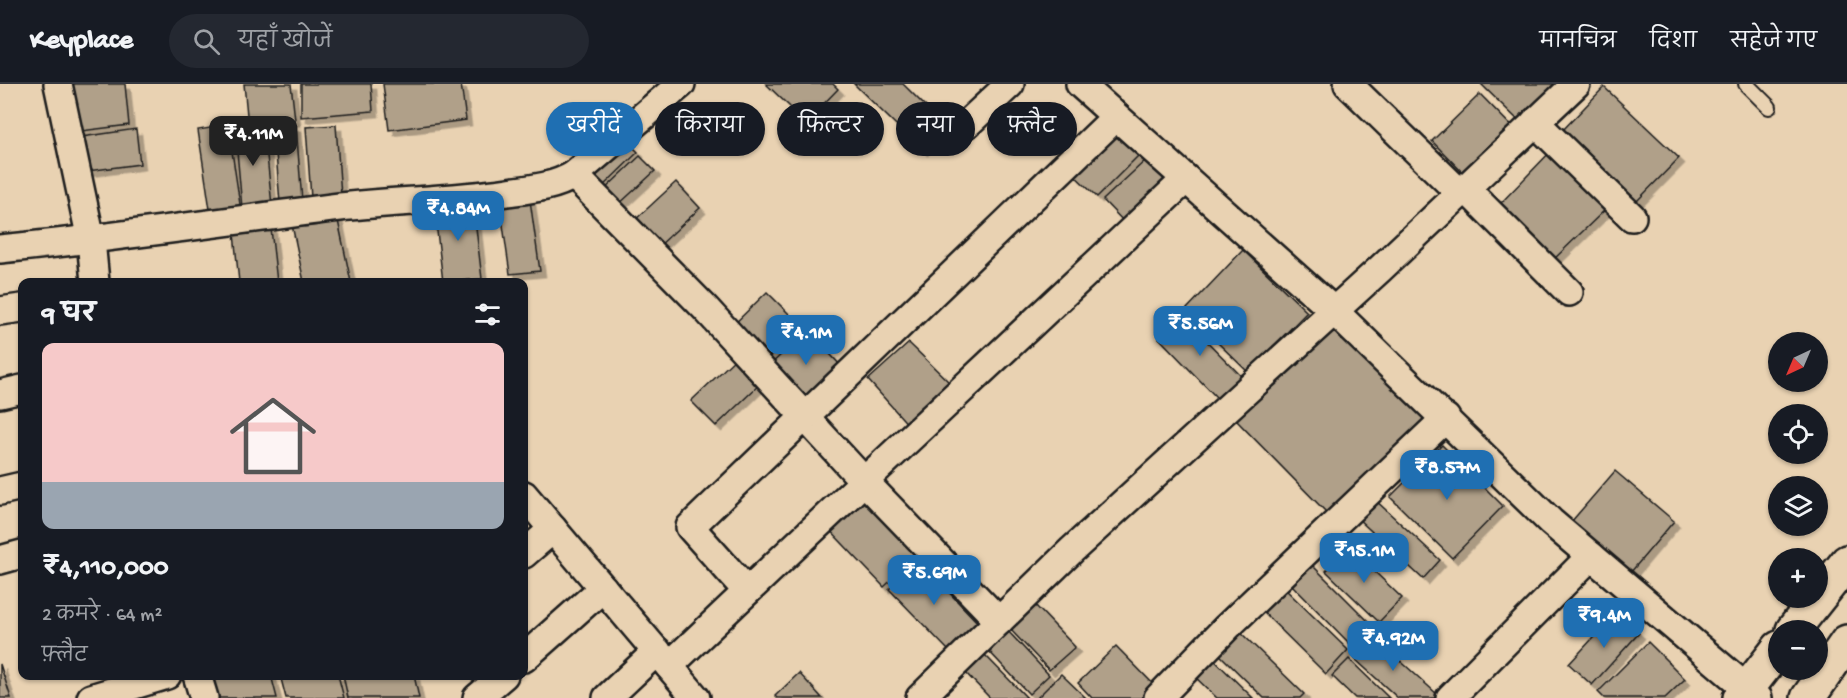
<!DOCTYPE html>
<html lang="hi">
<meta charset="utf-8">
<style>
:root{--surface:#171b24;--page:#242831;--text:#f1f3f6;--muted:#9ea1a6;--line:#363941;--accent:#1f6fb2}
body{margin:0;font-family:"Gochi Hand","Playpen Sans Deva",sans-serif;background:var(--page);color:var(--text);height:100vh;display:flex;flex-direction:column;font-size:22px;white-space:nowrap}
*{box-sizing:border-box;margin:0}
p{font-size:20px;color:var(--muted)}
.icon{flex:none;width:33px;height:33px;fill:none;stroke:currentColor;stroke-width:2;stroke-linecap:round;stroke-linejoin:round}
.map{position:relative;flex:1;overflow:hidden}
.side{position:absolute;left:18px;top:194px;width:510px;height:402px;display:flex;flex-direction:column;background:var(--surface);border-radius:12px;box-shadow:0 2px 4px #0004}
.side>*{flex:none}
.banner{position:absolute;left:546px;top:18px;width:570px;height:54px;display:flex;gap:12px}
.needle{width:39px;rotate:224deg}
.buttons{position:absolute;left:1768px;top:248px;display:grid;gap:12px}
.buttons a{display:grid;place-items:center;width:60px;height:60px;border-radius:50%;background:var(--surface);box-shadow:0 2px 4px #0004;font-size:30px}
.price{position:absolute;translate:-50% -51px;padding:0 14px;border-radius:12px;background:var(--accent);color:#fff;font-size:20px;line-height:39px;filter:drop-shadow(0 2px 3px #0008)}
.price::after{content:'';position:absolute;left:50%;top:36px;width:18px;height:14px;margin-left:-9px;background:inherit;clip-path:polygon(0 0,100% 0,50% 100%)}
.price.on{background:#222;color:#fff}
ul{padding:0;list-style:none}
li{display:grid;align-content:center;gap:12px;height:318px;padding:0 24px}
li+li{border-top:2px solid var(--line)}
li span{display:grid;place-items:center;height:186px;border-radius:12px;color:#555}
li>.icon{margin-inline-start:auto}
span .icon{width:108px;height:108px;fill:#fffc;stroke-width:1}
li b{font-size:26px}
h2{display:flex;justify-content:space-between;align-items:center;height:72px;padding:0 24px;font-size:26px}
.tag{padding:0 21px;border-radius:27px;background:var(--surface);box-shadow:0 2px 4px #0004;font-size:21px;line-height:54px}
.tag.on{background:var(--accent);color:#fff}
header{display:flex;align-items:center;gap:36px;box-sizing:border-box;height:84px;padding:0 30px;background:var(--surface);border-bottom:2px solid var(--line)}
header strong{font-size:28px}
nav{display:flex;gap:33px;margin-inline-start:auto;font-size:21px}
.search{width:420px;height:54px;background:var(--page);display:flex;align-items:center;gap:15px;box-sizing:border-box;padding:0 21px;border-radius:33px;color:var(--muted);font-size:22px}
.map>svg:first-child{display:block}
.building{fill:#b0a089;stroke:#1c1c1c;stroke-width:1.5;filter:url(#shadow)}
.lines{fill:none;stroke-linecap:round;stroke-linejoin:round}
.lane-casing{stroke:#1c1c1c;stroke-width:18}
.street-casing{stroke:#1c1c1c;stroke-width:32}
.primary-casing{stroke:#1c1c1c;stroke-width:38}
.lane{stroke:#e9d2b2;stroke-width:14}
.street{stroke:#e9d2b2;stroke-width:27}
.primary{stroke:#e9d2b2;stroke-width:33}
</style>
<header>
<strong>Keyplace</strong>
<div class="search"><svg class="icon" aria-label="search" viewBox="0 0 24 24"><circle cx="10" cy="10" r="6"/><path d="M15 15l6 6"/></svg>यहाँ खोजें</div>
<nav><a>मानचित्र</a><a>दिशा</a><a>सहेजे गए</a></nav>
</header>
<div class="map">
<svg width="1847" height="614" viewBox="0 0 1847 614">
<defs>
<filter id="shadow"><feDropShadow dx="5.5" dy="5.5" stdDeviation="0" flood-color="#0004"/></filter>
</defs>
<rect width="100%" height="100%" fill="#e9d2b2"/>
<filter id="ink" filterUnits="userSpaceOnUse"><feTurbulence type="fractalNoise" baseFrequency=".0167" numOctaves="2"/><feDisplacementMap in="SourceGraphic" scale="12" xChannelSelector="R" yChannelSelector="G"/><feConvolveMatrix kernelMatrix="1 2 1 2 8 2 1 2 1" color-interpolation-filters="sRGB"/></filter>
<g filter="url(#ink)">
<!-- building -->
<g class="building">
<polygon points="67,0 125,0 129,41 73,48"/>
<polygon points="244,0 291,0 295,36 248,41"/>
<polygon points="301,0 371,0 373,27 301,33"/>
<polygon points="383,0 461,0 466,36 389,46"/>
<polygon points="766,0 833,0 838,5 806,38"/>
<polygon points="854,0 903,0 945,42 922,66"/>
<polygon points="1481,0 1561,0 1522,40"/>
<polygon points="1604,3 1679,74 1636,118 1562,47"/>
<polygon points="1480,10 1515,46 1467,93 1432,57"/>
<polygon points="228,41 241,127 211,132 198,46"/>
<polygon points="264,41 272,122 242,124 235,44"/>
<polygon points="336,41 341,112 311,114 306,43"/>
<polygon points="296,42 302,117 280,119 274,44"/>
<polygon points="1108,42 1138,72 1097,113 1067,84"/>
<polygon points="136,45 140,80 80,88 75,54"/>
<polygon points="624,54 638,68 599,106 586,91"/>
<polygon points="1553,65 1609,122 1552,177 1499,121"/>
<polygon points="640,72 655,87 617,122 603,107"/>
<polygon points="1147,75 1171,100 1128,142 1103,116"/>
<polygon points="676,98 700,124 659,162 635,136"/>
<polygon points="529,109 540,187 510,190 499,113"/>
<polygon points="473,118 482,195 443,198 434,122"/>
<polygon points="336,127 351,198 304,198 291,136"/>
<polygon points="270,136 277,198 239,198 233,140"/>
<polygon points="1243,166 1307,228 1248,288 1185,227"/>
<polygon points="767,208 801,242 761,281 727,247"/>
<polygon points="1182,232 1241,292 1218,315 1159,254"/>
<polygon points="1337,237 1431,333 1330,432 1236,336"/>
<polygon points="808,246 841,282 803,317 770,281"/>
<polygon points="909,259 954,303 911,344 868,296"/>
<polygon points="738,272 762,298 716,342 691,317"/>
<polygon points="1442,361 1503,422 1452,474 1390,413"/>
<polygon points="1615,387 1674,437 1625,495 1565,445"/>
<polygon points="858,406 919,470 884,503 823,439"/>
<polygon points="1373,414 1440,476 1423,495 1356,433"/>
<polygon points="1349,463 1402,514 1379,538 1326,487"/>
<polygon points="919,477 978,539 949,567 889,505"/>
<polygon points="1310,479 1375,544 1354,564 1290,499"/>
<polygon points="1283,503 1348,566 1326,590 1261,526"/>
<polygon points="1035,521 1075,563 1049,586 1010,545"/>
<polygon points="1616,529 1639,549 1592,601 1569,580"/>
<polygon points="1007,546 1049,591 1029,610 987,565"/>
<polygon points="1239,547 1304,610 1300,614 1264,614 1218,569"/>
<polygon points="1374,553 1438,611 1435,614 1398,614 1355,575"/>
<polygon points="1648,558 1685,595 1665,614 1604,614 1598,608"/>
<polygon points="1116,562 1156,603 1144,614 1092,614 1078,599"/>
<polygon points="983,569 1027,614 990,614 964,587"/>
<polygon points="1209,571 1253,614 1217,614 1192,590"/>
<polygon points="1349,575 1389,614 1355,614 1332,592"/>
<polygon points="0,580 11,614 0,614"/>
<polygon points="799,589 822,614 777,614 775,612"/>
<polygon points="1061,590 1086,614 1037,614"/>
<polygon points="211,591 271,591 277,614 217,614"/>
<polygon points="280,591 338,591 344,614 286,614"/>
<polygon points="343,591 414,591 419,614 348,614"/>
</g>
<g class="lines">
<!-- lane casing -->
<g class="lane-casing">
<polyline id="lane" points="1746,0 1769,23"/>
</g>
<!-- street casing -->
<g class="street-casing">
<g id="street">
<polyline points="58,0 91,156 95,198"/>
<polyline points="1080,0 1334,227 1551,438 1758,614"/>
<polyline points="1348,0 1460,109"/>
<polyline points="1535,38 1632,133"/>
<polyline points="968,39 1010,0"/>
<polyline points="574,91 706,225 863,396 999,537"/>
<polyline points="1465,104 1569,208"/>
<path d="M 0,165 C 114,154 227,137 340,123 C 396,117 452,116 508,108 C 531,105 554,103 574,91 L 681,0"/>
<polyline points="0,227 22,224"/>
<polyline points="0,310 22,305"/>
<polyline points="0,407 22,402"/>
<polyline points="524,411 696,614"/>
<polyline points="524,470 553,445"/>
<polyline points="0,476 22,470"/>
<polyline points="747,507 690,443 1116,33"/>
<polyline points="524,574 603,504"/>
<path d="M 669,582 C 840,418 1014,258 1186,95"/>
<polyline points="197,591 204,614"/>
<polyline points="91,614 167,591"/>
<polyline points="477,614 504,591"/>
<polyline points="607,614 657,567"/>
<polyline points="920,614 1072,466 1380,185 1576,0"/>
<polyline points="1158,614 1227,543 1446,334"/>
<polyline points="1450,614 1591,472"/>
</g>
</g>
<!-- primary casing -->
<g class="primary-casing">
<g id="primary">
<polyline points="1793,546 1847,478"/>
<polyline points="1740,614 1779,564"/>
<polyline points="1808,614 1847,558"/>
</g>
</g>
<!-- lane -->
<use href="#lane" class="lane"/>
<!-- street -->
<use href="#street" class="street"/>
<!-- primary -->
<use href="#primary" class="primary"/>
</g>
</g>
</svg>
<div class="buttons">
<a><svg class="needle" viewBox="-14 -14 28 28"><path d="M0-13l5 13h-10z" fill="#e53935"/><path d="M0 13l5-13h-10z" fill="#9ea1a6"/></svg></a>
<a><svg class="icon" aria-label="locate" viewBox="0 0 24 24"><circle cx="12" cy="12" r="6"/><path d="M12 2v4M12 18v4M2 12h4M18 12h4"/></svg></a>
<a><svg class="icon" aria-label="layers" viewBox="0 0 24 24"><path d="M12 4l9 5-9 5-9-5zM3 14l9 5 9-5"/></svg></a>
<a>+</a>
<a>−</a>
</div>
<b class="price on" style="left:253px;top:83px">₹4.11M</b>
<b class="price" style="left:458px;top:158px">₹4.84M</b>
<b class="price" style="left:1200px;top:273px">₹5.56M</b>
<b class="price" style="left:806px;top:282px">₹4.1M</b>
<b class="price" style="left:1447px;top:417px">₹8.57M</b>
<b class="price" style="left:1364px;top:500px">₹15.1M</b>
<b class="price" style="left:934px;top:522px">₹5.69M</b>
<b class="price" style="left:1604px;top:565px">₹9.4M</b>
<b class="price" style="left:1393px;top:588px">₹4.92M</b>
<div class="banner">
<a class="tag on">खरीदें</a>
<a class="tag">किराया</a>
<a class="tag">फ़िल्टर</a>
<a class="tag">नया</a>
<a class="tag">फ़्लैट</a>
</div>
<section class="side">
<h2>9 घर<svg class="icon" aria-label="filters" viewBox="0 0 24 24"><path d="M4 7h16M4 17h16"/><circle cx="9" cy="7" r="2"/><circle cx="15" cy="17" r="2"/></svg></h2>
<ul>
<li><span style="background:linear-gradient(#f6c9c9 75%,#9aa5b1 0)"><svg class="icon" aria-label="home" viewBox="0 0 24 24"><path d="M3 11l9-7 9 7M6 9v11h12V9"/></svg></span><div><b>₹4,110,000</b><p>2 कमरे · 64 m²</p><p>फ़्लैट</p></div></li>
</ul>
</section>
</div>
